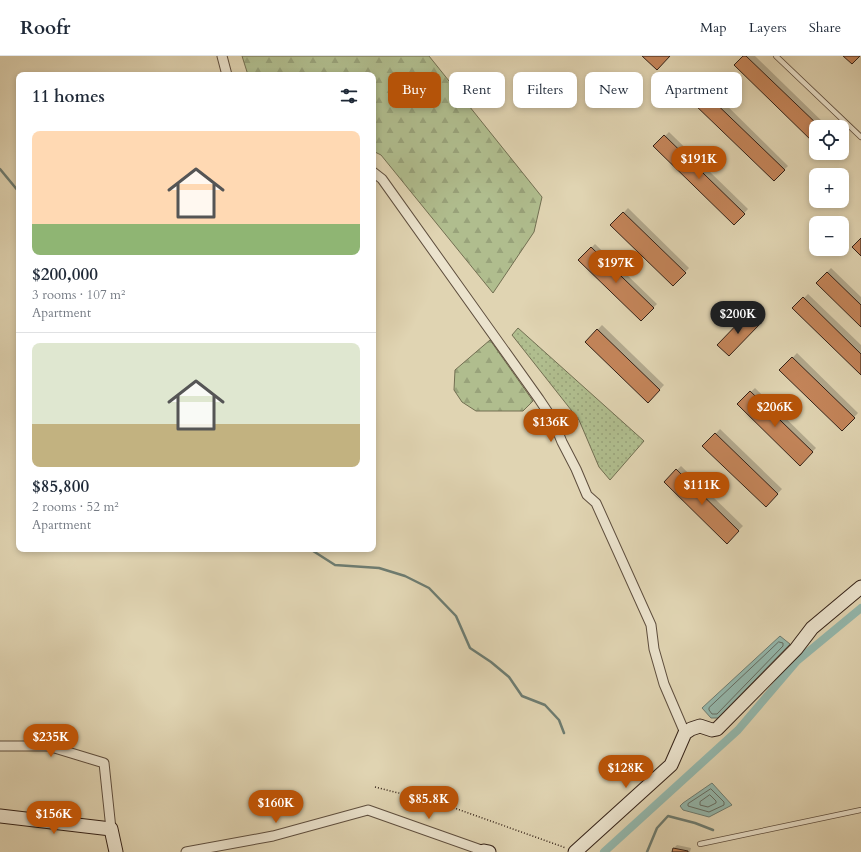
<!DOCTYPE html>
<meta charset="utf-8">
<style>
:root{--surface:#fff;--page:#f2f2f3;--text:#1f2937;--muted:#747a83;--line:#e0e1e3;--accent:#b45309}
body{margin:0;font-family:Cardo,serif;background:var(--page);color:var(--text);height:100vh;display:flex;flex-direction:column;font-size:15px;white-space:nowrap}
*{box-sizing:border-box;margin:0}
p{font-size:13px;color:var(--muted)}
.icon{flex:none;width:22px;height:22px;fill:none;stroke:currentColor;stroke-width:2;stroke-linecap:round;stroke-linejoin:round}
.map{position:relative;flex:1;overflow:hidden}
.sheet{position:absolute;left:16px;top:16px;width:360px;height:480px;display:flex;flex-direction:column;background:var(--surface);border-radius:8px;box-shadow:0 2px 6px #0003}
.sheet>*{flex:none}
.banner{position:absolute;left:388px;top:16px;width:380px;height:36px;display:flex;gap:8px}
.buttons{position:absolute;left:809px;top:64px;display:grid;gap:8px}
.buttons a{display:grid;place-items:center;width:40px;height:40px;border-radius:8px;background:var(--surface);box-shadow:0 2px 6px #0003;font-size:20px}
.price{position:absolute;translate:-50% -34px;padding:0 9px;border-radius:14px;background:var(--accent);color:#fff;font-size:13px;line-height:26px;filter:drop-shadow(0 1px 2px #0008)}
.price::after{content:'';position:absolute;left:50%;top:24px;width:12px;height:9px;margin-left:-6px;background:inherit;clip-path:polygon(0 0,100% 0,50% 100%)}
.price.active{background:#222;color:#fff}
ul{padding:0;list-style:none}
li{display:grid;align-content:center;gap:8px;height:212px;padding:0 16px}
li+li{border-top:1px solid var(--line)}
li span{display:grid;place-items:center;height:124px;border-radius:8px;color:#555}
li>.icon{margin-inline-start:auto}
span .icon{width:72px;height:72px;fill:#fffc;stroke-width:1}
li b{font-size:17px}
h2{display:flex;justify-content:space-between;align-items:center;height:48px;padding:0 16px;font-size:17px}
.pill{padding:0 14px;border-radius:8px;background:var(--surface);box-shadow:0 2px 6px #0003;font-size:14px;line-height:36px}
.pill.active{background:var(--accent);color:#fff}
header{display:flex;align-items:center;gap:24px;box-sizing:border-box;height:56px;padding:0 20px;background:var(--surface);border-bottom:1px solid var(--line)}
header strong{font-size:19px}
nav{display:flex;gap:22px;margin-inline-start:auto;font-size:14px}
.map>svg:first-child{display:block}
.grass{fill:url(#grass-dots);stroke:#726f52}
.forest{fill:url(#forest-firs);stroke:#726f52}
.water{fill:#94b8ad;stroke:#6d7c71}
.shadow{fill:#0003}
.lines{fill:none;stroke-linecap:round;stroke-linejoin:round}
.shore{stroke:#646c62;stroke-width:1}
.stream{stroke:#6d7c71;stroke-width:2.5}
.canal{stroke:#94b8ad;stroke-width:8}
.building{fill:#c4855a;stroke:#332117}
.lane-casing{stroke:#5e4e3e;stroke-width:6}
.street-casing{stroke:#5e4e3e;stroke-width:11}
.secondary-casing{stroke:#332117;stroke-width:15}
.path{stroke:#332117;stroke-width:1.5;stroke-dasharray:1 2;stroke-linecap:butt}
.lane{stroke:#ebe3cd;stroke-width:4.5}
.street{stroke:#ebe3cd;stroke-width:9}
.secondary{stroke:#ebe3cd;stroke-width:13}
</style>
<header>
<strong>Roofr</strong>
<nav><a>Map</a><a>Layers</a><a>Share</a></nav>
</header>
<div class="map">
<svg width="861" height="796" viewBox="0 0 861 796">
<defs>
<pattern id="grass-dots" width="8" height="8" patternUnits="userSpaceOnUse"><rect width="8" height="8" fill="#b0bd8e"/><path d="M2 2h.1M6 6h.1" fill="none" stroke="#98a27a" stroke-width="1.8" stroke-linecap="round"/></pattern>
<pattern id="forest-firs" width="22" height="20" patternUnits="userSpaceOnUse"><rect width="22" height="20" fill="#b0bd8e"/><path d="M5 1l3.5 6h-7zM16 11l3.5 6h-7z" fill="#98a27a"/></pattern>
</defs>
<rect width="100%" height="100%" fill="#e0d4b2"/>
<filter id="stains"><feTurbulence type="fractalNoise" baseFrequency=".005" numOctaves="4"/><feColorMatrix values="0 0 0 0 .2 0 0 0 0 .09 0 0 0 0 .02 0 0 0 .5 -.17"/></filter>
<radialGradient id="worn" r=".72"><stop offset=".6" stop-color="#630" stop-opacity="0"/><stop offset="1" stop-color="#630" stop-opacity=".3"/></radialGradient>
<!-- grass -->
<polygon class="grass" points="518,272 644,385 610,424 599,411 579,364 512,279"/>
<!-- forest -->
<g class="forest">
<polygon points="242,0 429,0 542,141 534,176 493,237 381,99 373,95 373,19 248,19"/>
<polygon points="490,284 533,345 523,355 476,355 462,346 454,334 455,314"/>
</g>
<!-- water -->
<g class="water">
<polygon points="780,580 790,588 718,662 711,662 702,652"/>
<polygon points="712,727 732,749 709,761 683,754 680,750 683,747"/>
</g>
<!-- shadow -->
<g class="shadow">
<polygon points="745,0 755,0 828,71 816,71 815,87 735,9"/>
<polygon points="709,32 788,110 774,124 695,47"/>
<polygon points="669,76 748,153 734,168 655,90"/>
<polygon points="628,152 689,212 673,229 612,169"/>
<polygon points="595,188 657,248 641,264 579,204"/>
<polygon points="831,212 861,241 861,269 817,227"/>
<polygon points="808,238 861,289 861,318 794,252"/>
<polygon points="751,256 761,266 729,299 719,289"/>
<polygon points="602,269 664,329 648,346 586,286"/>
<polygon points="797,297 858,357 842,374 781,314"/>
<polygon points="755,332 816,392 800,408 738,348"/>
<polygon points="720,373 782,433 766,450 704,390"/>
<polygon points="681,410 743,470 727,486 665,426"/>
<polygon points="677,789 691,792 690,796 673,796 674,792"/>
</g>
<g class="lines">
<!-- shore -->
<g class="shore">
<polygon points="779,586 783,587 783,590 717,658 712,658 709,654 709,652"/>
<polygon points="711,733 724,746 724,749 709,756 688,750 688,748"/>
<polygon points="710,739 716,745 716,747 708,751 700,749 700,746"/>
</g>
<!-- stream -->
<g class="stream">
<polyline points="0,113 19,136"/>
<polyline points="310,493 335,509 379,512 405,520 429,532 456,560 470,592 491,606 509,621 522,640 545,649 559,664 564,677"/>
<polyline points="647,796 657,772 668,760 695,767 713,774"/>
</g>
<!-- canal -->
<polyline class="canal" points="604,796 738,674 797,605 861,552"/>
</g>
<!-- building -->
<g class="building">
<polygon points="642,0 670,0 657,14"/>
<polygon points="743,0 746,0 820,71 816,71 815,88 734,9"/>
<polygon points="843,0 860,0 852,8"/>
<polygon points="704,36 785,114 774,125 693,47"/>
<polygon points="664,79 745,158 734,169 653,90"/>
<polygon points="623,156 686,217 673,230 610,169"/>
<polygon points="861,182 861,200 852,191"/>
<polygon points="591,191 654,252 641,265 578,204"/>
<polygon points="827,216 861,249 861,271 816,227"/>
<polygon points="803,241 861,298 861,319 792,252"/>
<polygon points="747,258 759,269 729,300 717,289"/>
<polygon points="597,273 660,334 648,347 585,286"/>
<polygon points="792,301 855,362 842,375 779,314"/>
<polygon points="750,335 813,396 800,410 737,348"/>
<polygon points="715,377 778,438 766,451 702,390"/>
<polygon points="676,413 739,475 727,488 664,426"/>
<polygon points="673,792 688,795 688,796 672,796"/>
</g>
<g class="lines">
<!-- lane casing -->
<g class="lane-casing">
<g id="lane">
<polyline points="776,0 861,81"/>
<polyline points="700,788 861,754"/>
</g>
</g>
<!-- street casing -->
<g class="street-casing">
<g id="street">
<polyline points="222,0 227,19"/>
<polyline points="373,116 382,123 539,343 553,364 562,386 576,413 587,439 596,447 651,569 654,593 664,628 685,677"/>
<polyline points="0,690 48,690 104,707 111,773"/>
<polyline points="186,796 273,780 368,754 484,795"/>
</g>
</g>
<!-- secondary casing -->
<g class="secondary-casing">
<g id="secondary">
<polyline points="0,760 111,773 116,796"/>
<polyline points="480,796 484,795 489,796"/>
<polyline points="575,796 671,709 685,677 691,673 700,670 712,674 717,673 796,593 812,572 861,531"/>
</g>
</g>
<!-- path -->
<polyline class="path" points="375,731 446,749 566,792"/>
<!-- lane -->
<use href="#lane" class="lane"/>
<!-- street -->
<use href="#street" class="street"/>
<!-- secondary -->
<use href="#secondary" class="secondary"/>
</g>
<rect width="100%" height="100%" filter="url(#stains)"/>
<rect width="100%" height="100%" fill="url(#worn)"/>
</svg>
<div class="buttons">
<a><svg class="icon" aria-label="locate" viewBox="0 0 24 24"><circle cx="12" cy="12" r="6"/><path d="M12 2v4M12 18v4M2 12h4M18 12h4"/></svg></a>
<a>+</a>
<a>−</a>
</div>
<b class="price" style="left:699px;top:124px">$191K</b>
<b class="price" style="left:616px;top:228px">$197K</b>
<b class="price active" style="left:738px;top:279px">$200K</b>
<b class="price" style="left:775px;top:372px">$206K</b>
<b class="price" style="left:551px;top:387px">$136K</b>
<b class="price" style="left:702px;top:450px">$111K</b>
<b class="price" style="left:51px;top:702px">$235K</b>
<b class="price" style="left:626px;top:733px">$128K</b>
<b class="price" style="left:429px;top:764px">$85.8K</b>
<b class="price" style="left:276px;top:768px">$160K</b>
<b class="price" style="left:54px;top:779px">$156K</b>
<div class="banner">
<a class="pill active">Buy</a>
<a class="pill">Rent</a>
<a class="pill">Filters</a>
<a class="pill">New</a>
<a class="pill">Apartment</a>
</div>
<section class="sheet">
<h2>11 homes<svg class="icon" aria-label="filters" viewBox="0 0 24 24"><path d="M4 7h16M4 17h16"/><circle cx="9" cy="7" r="2"/><circle cx="15" cy="17" r="2"/></svg></h2>
<ul>
<li><span style="background:linear-gradient(#ffd9b3 75%,#8fb573 0)"><svg class="icon" aria-label="home" viewBox="0 0 24 24"><path d="M3 11l9-7 9 7M6 9v11h12V9"/></svg></span><div><b>$200,000</b><p>3 rooms · 107 m²</p><p>Apartment</p></div></li>
<li><span style="background:linear-gradient(#dfe7d0 65%,#c2b280 0)"><svg class="icon" aria-label="home" viewBox="0 0 24 24"><path d="M3 11l9-7 9 7M6 9v11h12V9"/></svg></span><div><b>$85,800</b><p>2 rooms · 52 m²</p><p>Apartment</p></div></li>
</ul>
</section>
</div>
